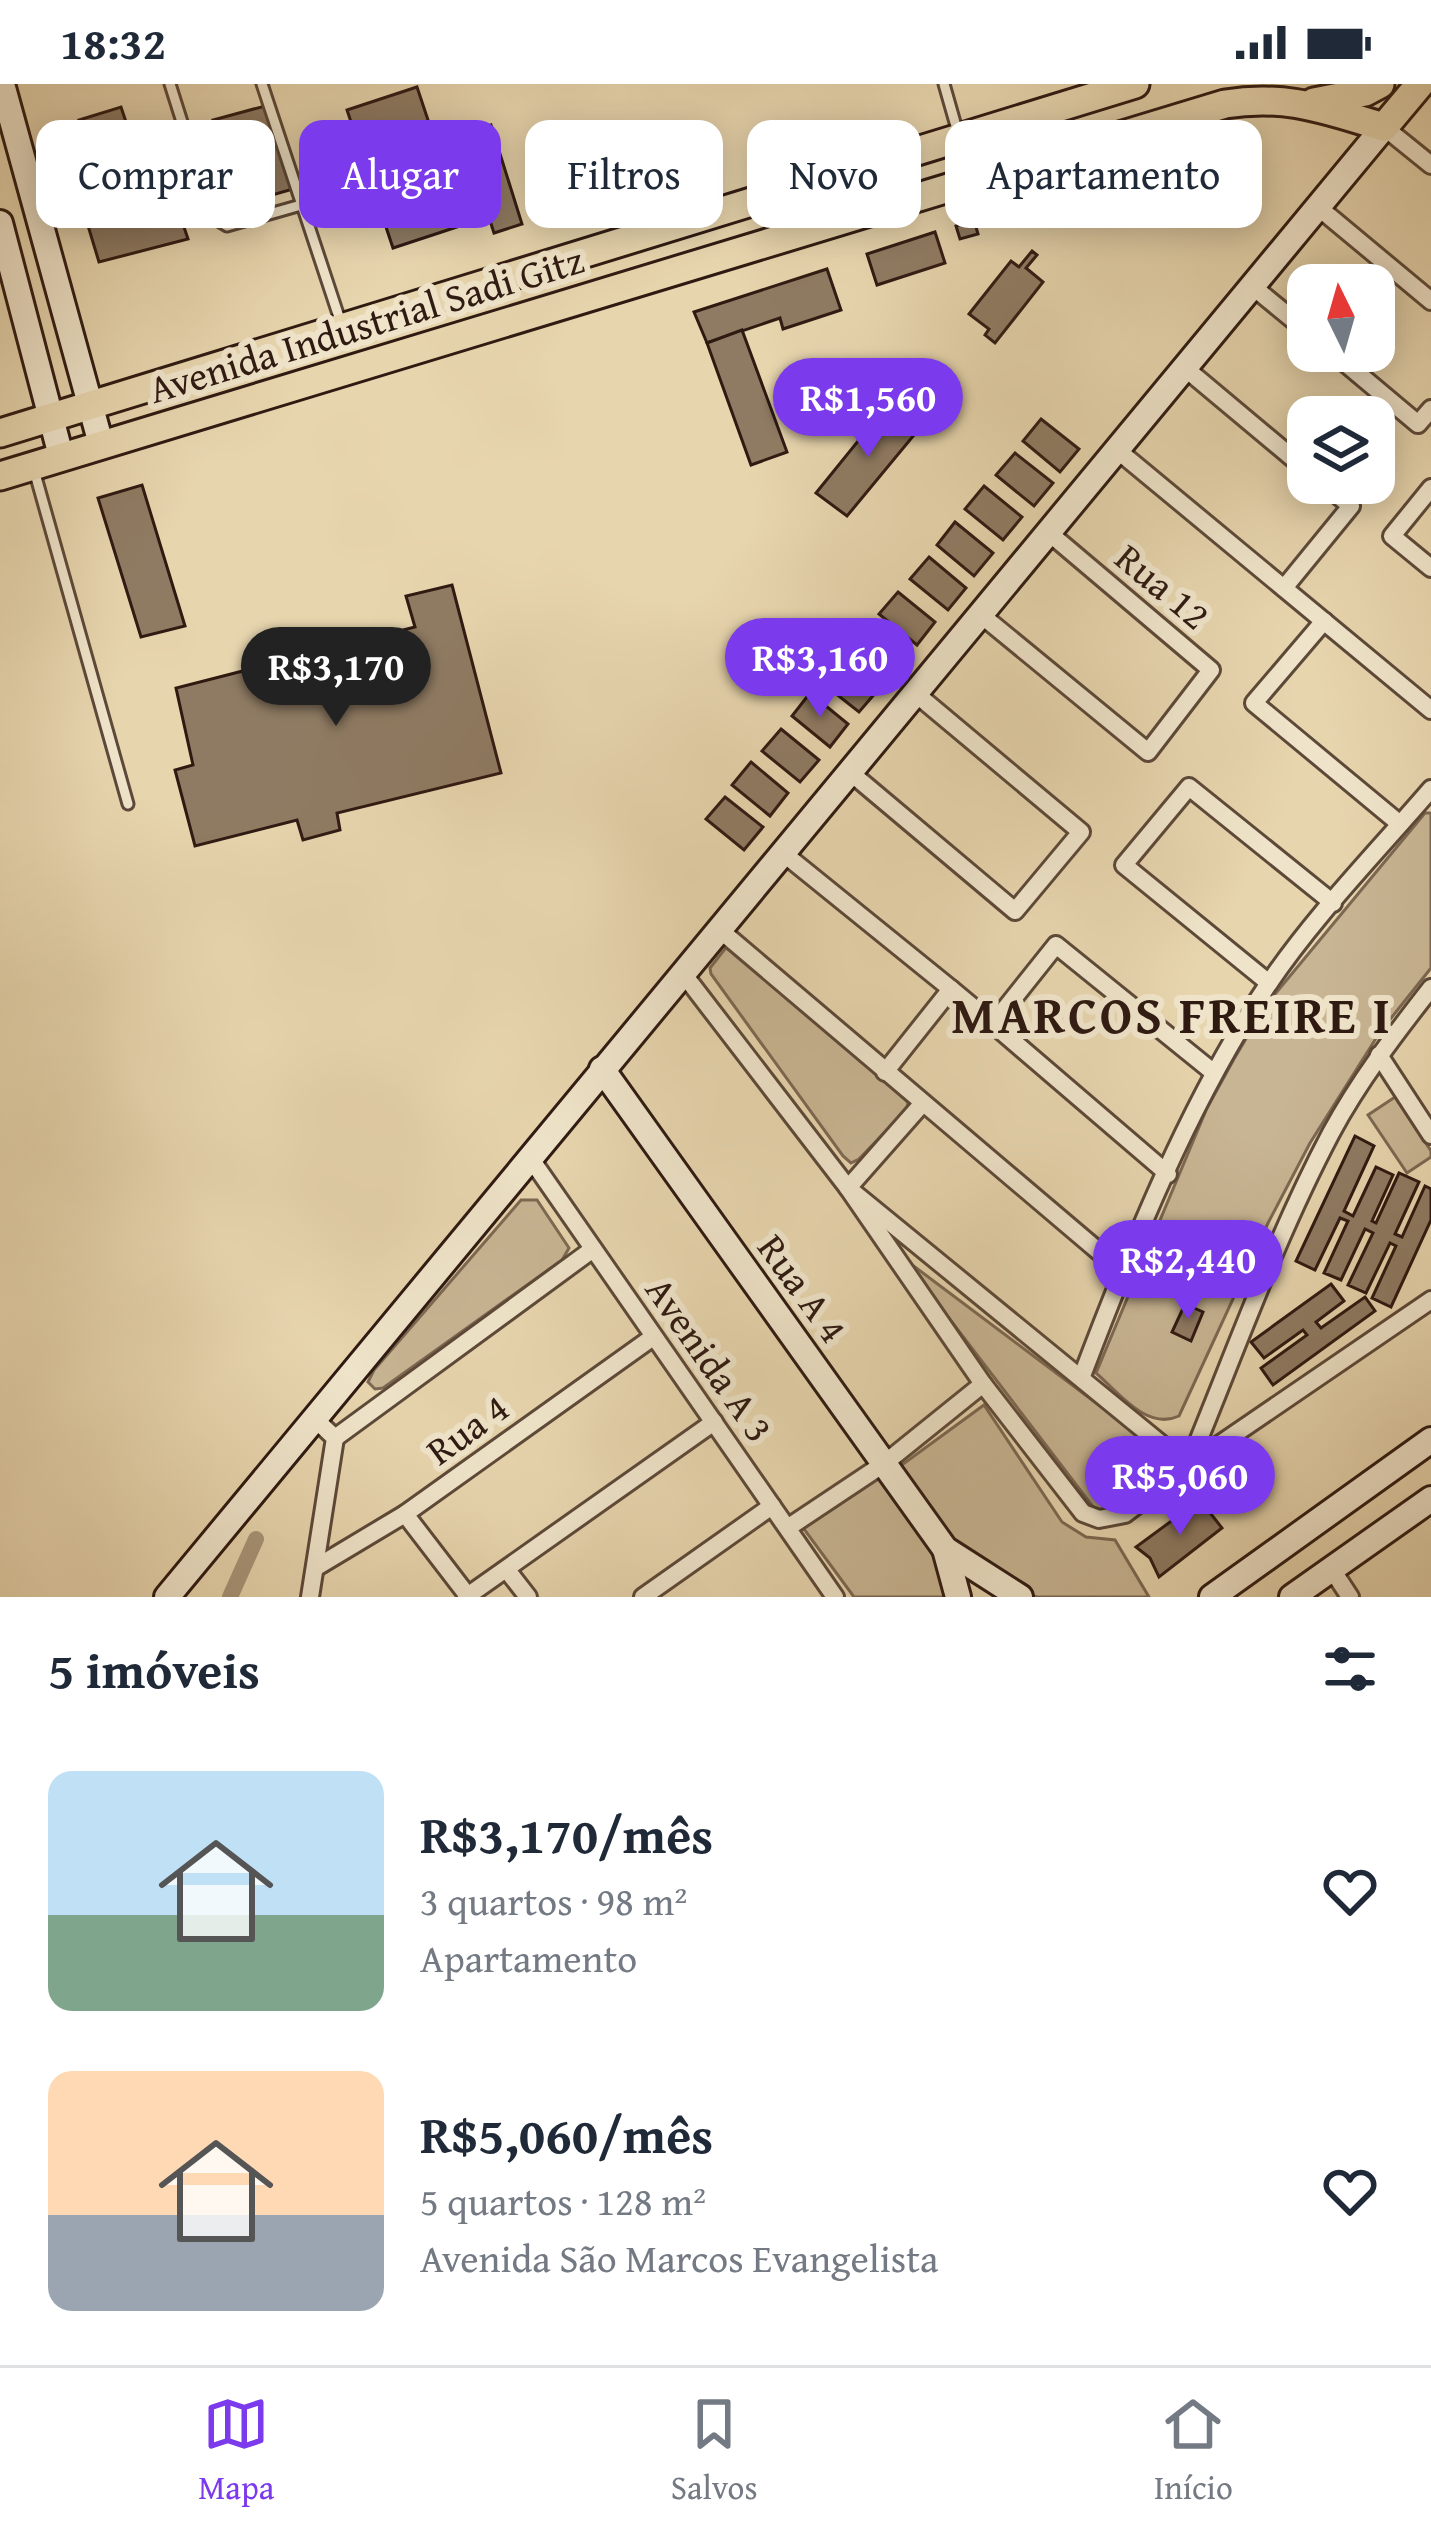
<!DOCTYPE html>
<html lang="pt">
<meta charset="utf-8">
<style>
:root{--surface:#fff;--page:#f2f2f3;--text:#1f2937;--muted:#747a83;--line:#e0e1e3;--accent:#7c3aed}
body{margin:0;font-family:"Gentium Book Plus",serif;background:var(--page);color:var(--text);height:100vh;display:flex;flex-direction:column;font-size:45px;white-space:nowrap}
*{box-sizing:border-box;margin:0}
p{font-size:39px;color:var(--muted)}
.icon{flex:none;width:66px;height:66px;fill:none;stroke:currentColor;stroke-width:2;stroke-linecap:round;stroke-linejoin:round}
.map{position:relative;height:1513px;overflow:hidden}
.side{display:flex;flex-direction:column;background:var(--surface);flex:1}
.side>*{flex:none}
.banner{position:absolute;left:36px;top:36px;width:1359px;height:108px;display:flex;gap:24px}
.needle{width:78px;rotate:355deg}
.buttons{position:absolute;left:1287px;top:180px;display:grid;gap:24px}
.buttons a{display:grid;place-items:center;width:108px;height:108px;border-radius:24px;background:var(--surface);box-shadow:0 6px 30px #0003;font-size:60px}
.price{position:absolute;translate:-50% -102px;padding:0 27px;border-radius:42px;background:var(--accent);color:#fff;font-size:39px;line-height:78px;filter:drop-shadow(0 3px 6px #0008)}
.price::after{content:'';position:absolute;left:50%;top:72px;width:36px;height:27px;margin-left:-18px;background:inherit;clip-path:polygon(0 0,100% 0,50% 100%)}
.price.selected{background:#222;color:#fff}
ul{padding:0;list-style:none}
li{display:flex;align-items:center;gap:36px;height:300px;padding:0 48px}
li span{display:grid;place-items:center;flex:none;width:336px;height:240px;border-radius:24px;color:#555}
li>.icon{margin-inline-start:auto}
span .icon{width:144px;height:144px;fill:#fffc;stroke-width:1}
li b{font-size:51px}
h2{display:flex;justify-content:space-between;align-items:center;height:144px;padding:0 48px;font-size:51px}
.pill{padding:0 42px;border-radius:24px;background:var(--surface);box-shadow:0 6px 30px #0003;font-size:42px;line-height:108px}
.pill.selected{background:var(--accent);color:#fff}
.status{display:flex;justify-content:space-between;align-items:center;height:84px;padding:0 60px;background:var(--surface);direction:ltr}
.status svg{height:33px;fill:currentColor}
.dock{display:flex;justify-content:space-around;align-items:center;height:168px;border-top:3px solid var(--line);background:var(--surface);font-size:33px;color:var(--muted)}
.dock a{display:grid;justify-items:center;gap:6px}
.dock .selected{color:var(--accent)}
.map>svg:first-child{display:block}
.green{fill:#c8b593;stroke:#7c6852;stroke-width:3}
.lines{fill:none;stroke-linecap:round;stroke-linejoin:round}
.canal{stroke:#a89579;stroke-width:16}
.building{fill:#8f7b63;stroke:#2f1a12;stroke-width:3}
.lane-casing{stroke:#5d4939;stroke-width:15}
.street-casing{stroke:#5d4939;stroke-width:22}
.secondary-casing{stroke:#2f1a12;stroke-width:30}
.primary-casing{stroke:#2f1a12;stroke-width:33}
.lane{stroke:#efe4ca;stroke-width:9}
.street{stroke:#efe4ca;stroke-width:16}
.secondary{stroke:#efe4ca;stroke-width:24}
.primary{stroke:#e7d5ae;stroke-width:27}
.labels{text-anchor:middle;stroke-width:12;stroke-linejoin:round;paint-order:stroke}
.street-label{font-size:39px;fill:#2f1a12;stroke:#efe4ca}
.district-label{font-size:51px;font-weight:bold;letter-spacing:3px;fill:#2f1a12;stroke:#efe4ca}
</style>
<div class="status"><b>18:32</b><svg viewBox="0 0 49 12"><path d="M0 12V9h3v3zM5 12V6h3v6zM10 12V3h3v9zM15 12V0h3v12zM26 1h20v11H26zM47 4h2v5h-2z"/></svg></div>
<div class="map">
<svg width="1431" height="1513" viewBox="0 0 1431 1513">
<rect width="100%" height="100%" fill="#e7d5ae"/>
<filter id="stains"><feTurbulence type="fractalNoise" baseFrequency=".00167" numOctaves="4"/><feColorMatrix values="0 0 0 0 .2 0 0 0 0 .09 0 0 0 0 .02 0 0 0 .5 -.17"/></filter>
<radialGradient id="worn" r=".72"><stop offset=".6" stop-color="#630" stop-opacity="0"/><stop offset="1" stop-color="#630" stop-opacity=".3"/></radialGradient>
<!-- green -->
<g class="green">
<path d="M 1425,729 L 1431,729 L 1431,884 L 1380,948 L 1310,1059 L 1268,1139 L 1179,1332 C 1147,1347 1119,1309 1096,1289 L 1207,1024 L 1234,975 L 1266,921 Z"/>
<polygon points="728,861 908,1018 907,1025 859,1075 851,1079 843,1072 711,890 710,884"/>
<polygon points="1395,1013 1431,1067 1431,1073 1407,1089 1368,1031"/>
<polygon points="521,1116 537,1116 569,1164 562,1176 383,1304 375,1305 368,1298 374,1286"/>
<path d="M 903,1174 L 1156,1364 C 1174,1397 1128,1429 1097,1428 Z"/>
<path d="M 984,1321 L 1062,1438 L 1086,1453 L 1115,1456 L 1149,1513 C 1113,1513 1073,1513 1038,1513 C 977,1505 931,1428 899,1383 Z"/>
<polygon points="885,1388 943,1488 952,1513 854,1513 801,1441"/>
</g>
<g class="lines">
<!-- canal -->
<polyline class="canal" points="230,1513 256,1455"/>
</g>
<!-- building -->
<g class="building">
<polygon points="417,3 463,141 393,164 347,26"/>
<polygon points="265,22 293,105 241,120 213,36"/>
<polygon points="121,23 143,89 99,101 79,36"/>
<polygon points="491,41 522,140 494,149 462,50"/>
<polygon points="165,87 188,155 99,178 79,112"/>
<polygon points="974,136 978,150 960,155 956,142"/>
<polygon points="935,148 945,179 877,201 867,170"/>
<polygon points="1032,167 1037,171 1026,184 1043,198 995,259 985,251 989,245 969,230 1011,177 1019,183"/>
<polygon points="827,185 841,226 783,245 780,234 707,259 694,228"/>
<polygon points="742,246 787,368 751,381 707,259"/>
<polygon points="888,320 919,345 847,432 816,409"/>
<polygon points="1041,335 1079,365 1060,388 1023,357"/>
<polygon points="1015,369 1053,399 1034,422 996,391"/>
<polygon points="142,401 185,542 141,553 98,414"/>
<polygon points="984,402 1022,433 1003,456 965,425"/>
<polygon points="955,438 993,469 974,492 937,461"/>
<polygon points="929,473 966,504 948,526 910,495"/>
<polygon points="452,501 501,689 337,729 340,746 303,756 297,736 195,762 175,686 193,681 176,604 415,543 406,512"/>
<polygon points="898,508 935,538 917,561 879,530"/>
<polygon points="870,542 908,573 890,595 852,565"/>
<polygon points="840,575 878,606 859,628 821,598"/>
<polygon points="810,609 848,640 830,663 792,632"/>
<polygon points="781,645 819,676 800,698 762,667"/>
<polygon points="751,678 788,709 770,732 732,701"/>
<polygon points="725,713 763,743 744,766 706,735"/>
<polygon points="1355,1052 1374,1062 1344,1127 1353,1132 1376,1083 1393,1091 1372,1137 1376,1139 1399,1089 1419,1098 1395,1150 1402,1153 1425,1102 1431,1105 1431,1136 1391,1223 1372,1214 1396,1162 1390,1159 1366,1209 1348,1201 1373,1149 1365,1145 1341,1196 1324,1189 1348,1137 1340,1134 1315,1186 1296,1177"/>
<polygon points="1184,1147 1203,1157 1191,1181 1172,1172"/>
<polygon points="1217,1148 1235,1156 1224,1182 1206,1173"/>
<polygon points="1331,1200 1344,1217 1316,1238 1321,1244 1365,1213 1375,1227 1273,1301 1261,1284 1307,1251 1303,1246 1264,1274 1251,1258"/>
<polygon points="1185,1220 1203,1228 1191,1257 1172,1248"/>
<polygon points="1200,1416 1222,1444 1159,1493 1150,1474 1136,1463"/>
</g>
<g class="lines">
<!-- lane casing -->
<g class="lane-casing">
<g id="lane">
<polyline points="170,0 212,133 227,142 301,121"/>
<polyline points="262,0 341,239"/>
<polyline points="944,0 958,49"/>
<polyline points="34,386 128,720"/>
</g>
</g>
<!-- street casing -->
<g class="street-casing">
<g id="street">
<polyline points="1384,43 1431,81"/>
<polyline points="1318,123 1431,217"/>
<polyline points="1252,202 1308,248"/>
<polyline points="1331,267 1418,340 1431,325"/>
<polyline points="1185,284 1308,387"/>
<polyline points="1116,365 1431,626"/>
<polyline points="1431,404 1392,452 1431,484"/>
<polyline points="1284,504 1351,422 1323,399"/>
<polyline points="980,530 1148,668 1211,586 1048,448"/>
<polyline points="1324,537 1254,619 1400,740"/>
<polyline points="851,689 1015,827 1081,748 915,609"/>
<polyline points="783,769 951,905 885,988"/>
<polyline points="720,846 1123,1188"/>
<polyline points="682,888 848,1104 983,1300 1083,1429 1099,1435 1125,1430 1188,1382 1431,1216"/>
<polyline points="1269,899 1124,781 1189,703 1333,819"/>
<polyline points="951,905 993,940"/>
<polyline points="1379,971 1431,1051"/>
<path d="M 922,1020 L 848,1104 L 1188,1382 C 1234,1271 1275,1155 1331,1049 C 1359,997 1395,950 1431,904"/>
<polyline points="531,1075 835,1513"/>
<polyline points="1168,1090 993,940 1056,861 1213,988"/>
<path d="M 1082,1292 C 1131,1163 1190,1016 1267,902 C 1314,832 1376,769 1431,705"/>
<polyline points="335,1354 593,1165"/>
<polyline points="405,1430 468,1512"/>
<polyline points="789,1443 885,1379 983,1300"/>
<polyline points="315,1484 405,1430 653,1253"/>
<polyline points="1331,1484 1350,1513"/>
<polyline points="507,1486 528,1513"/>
<polyline points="310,1513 335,1354 314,1334"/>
<polyline points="466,1513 714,1338"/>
<polyline points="643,1513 772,1422"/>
</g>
</g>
<!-- secondary casing -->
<g class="secondary-casing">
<g id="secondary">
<polyline points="2,0 101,360"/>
<polyline points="0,139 61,372"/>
<polyline points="602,985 945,1465 1020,1513"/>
<polyline points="945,1465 958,1513"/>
<polyline points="167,1513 1384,43"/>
<polyline points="1212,1513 1431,1356"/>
<polyline points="1292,1513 1431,1415"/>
</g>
</g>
<!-- primary casing -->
<g class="primary-casing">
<g id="primary">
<polyline points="1314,18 1365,8 1380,0"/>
<polyline points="0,349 1135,0"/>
<path d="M 0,392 L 1225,20 C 1289,10 1325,26 1384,43 L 1420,0"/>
</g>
</g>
<!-- lane -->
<use href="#lane" class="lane"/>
<!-- street -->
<use href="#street" class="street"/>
<!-- secondary -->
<use href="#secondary" class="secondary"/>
<!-- primary -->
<use href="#primary" class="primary"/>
</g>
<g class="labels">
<!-- street labels -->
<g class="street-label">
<text transform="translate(366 240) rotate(-17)" y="14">Avenida Industrial Sadi Gitz</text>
<text transform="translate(1163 502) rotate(40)" y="14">Rua 12</text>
<text transform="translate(803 1204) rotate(54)" y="14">Rua A 4</text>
<text transform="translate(710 1275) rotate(55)" y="14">Avenida A 3</text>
<text transform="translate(467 1345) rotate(-36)" y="14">Rua 4</text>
</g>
<!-- district labels -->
<g class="district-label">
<text x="1172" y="949">MARCOS FREIRE I</text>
</g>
</g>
<rect width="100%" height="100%" filter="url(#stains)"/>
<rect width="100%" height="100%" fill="url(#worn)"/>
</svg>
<div class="buttons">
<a><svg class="needle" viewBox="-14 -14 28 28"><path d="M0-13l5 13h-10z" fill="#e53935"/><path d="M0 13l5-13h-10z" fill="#747a83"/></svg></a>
<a><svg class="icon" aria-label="layers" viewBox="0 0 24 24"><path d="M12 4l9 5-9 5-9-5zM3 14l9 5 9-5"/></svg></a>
</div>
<b class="price" style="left:868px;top:376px">R$1,560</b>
<b class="price" style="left:820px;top:636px">R$3,160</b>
<b class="price selected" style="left:336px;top:645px">R$3,170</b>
<b class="price" style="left:1188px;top:1238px">R$2,440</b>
<b class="price" style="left:1180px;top:1454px">R$5,060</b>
<div class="banner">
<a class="pill">Comprar</a>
<a class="pill selected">Alugar</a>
<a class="pill">Filtros</a>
<a class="pill">Novo</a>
<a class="pill">Apartamento</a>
</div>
</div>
<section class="side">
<h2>5 imóveis<svg class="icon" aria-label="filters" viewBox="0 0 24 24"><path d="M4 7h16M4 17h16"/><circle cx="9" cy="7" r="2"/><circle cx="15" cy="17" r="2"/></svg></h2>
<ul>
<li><span style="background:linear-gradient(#bfe0f5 60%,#7fa58c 0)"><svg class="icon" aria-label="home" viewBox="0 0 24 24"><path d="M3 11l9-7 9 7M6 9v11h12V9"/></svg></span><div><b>R$3,170/mês</b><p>3 quartos · 98 m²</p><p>Apartamento</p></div><svg class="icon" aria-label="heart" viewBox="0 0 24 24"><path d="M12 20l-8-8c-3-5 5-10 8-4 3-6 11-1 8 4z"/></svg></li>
<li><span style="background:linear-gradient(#ffd9b3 60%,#9aa5b1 0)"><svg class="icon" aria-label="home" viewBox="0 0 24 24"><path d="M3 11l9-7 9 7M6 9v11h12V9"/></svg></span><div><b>R$5,060/mês</b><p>5 quartos · 128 m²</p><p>Avenida São Marcos Evangelista</p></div><svg class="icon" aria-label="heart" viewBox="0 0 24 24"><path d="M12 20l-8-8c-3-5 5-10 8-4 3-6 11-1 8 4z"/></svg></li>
</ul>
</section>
<nav class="dock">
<a class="selected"><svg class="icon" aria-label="map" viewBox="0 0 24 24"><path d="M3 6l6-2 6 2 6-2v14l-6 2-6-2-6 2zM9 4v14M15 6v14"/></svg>Mapa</a>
<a><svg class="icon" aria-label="saved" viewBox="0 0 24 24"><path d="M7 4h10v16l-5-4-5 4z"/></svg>Salvos</a>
<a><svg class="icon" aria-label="home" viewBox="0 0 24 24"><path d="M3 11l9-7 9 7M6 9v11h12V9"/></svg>Início</a>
</nav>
